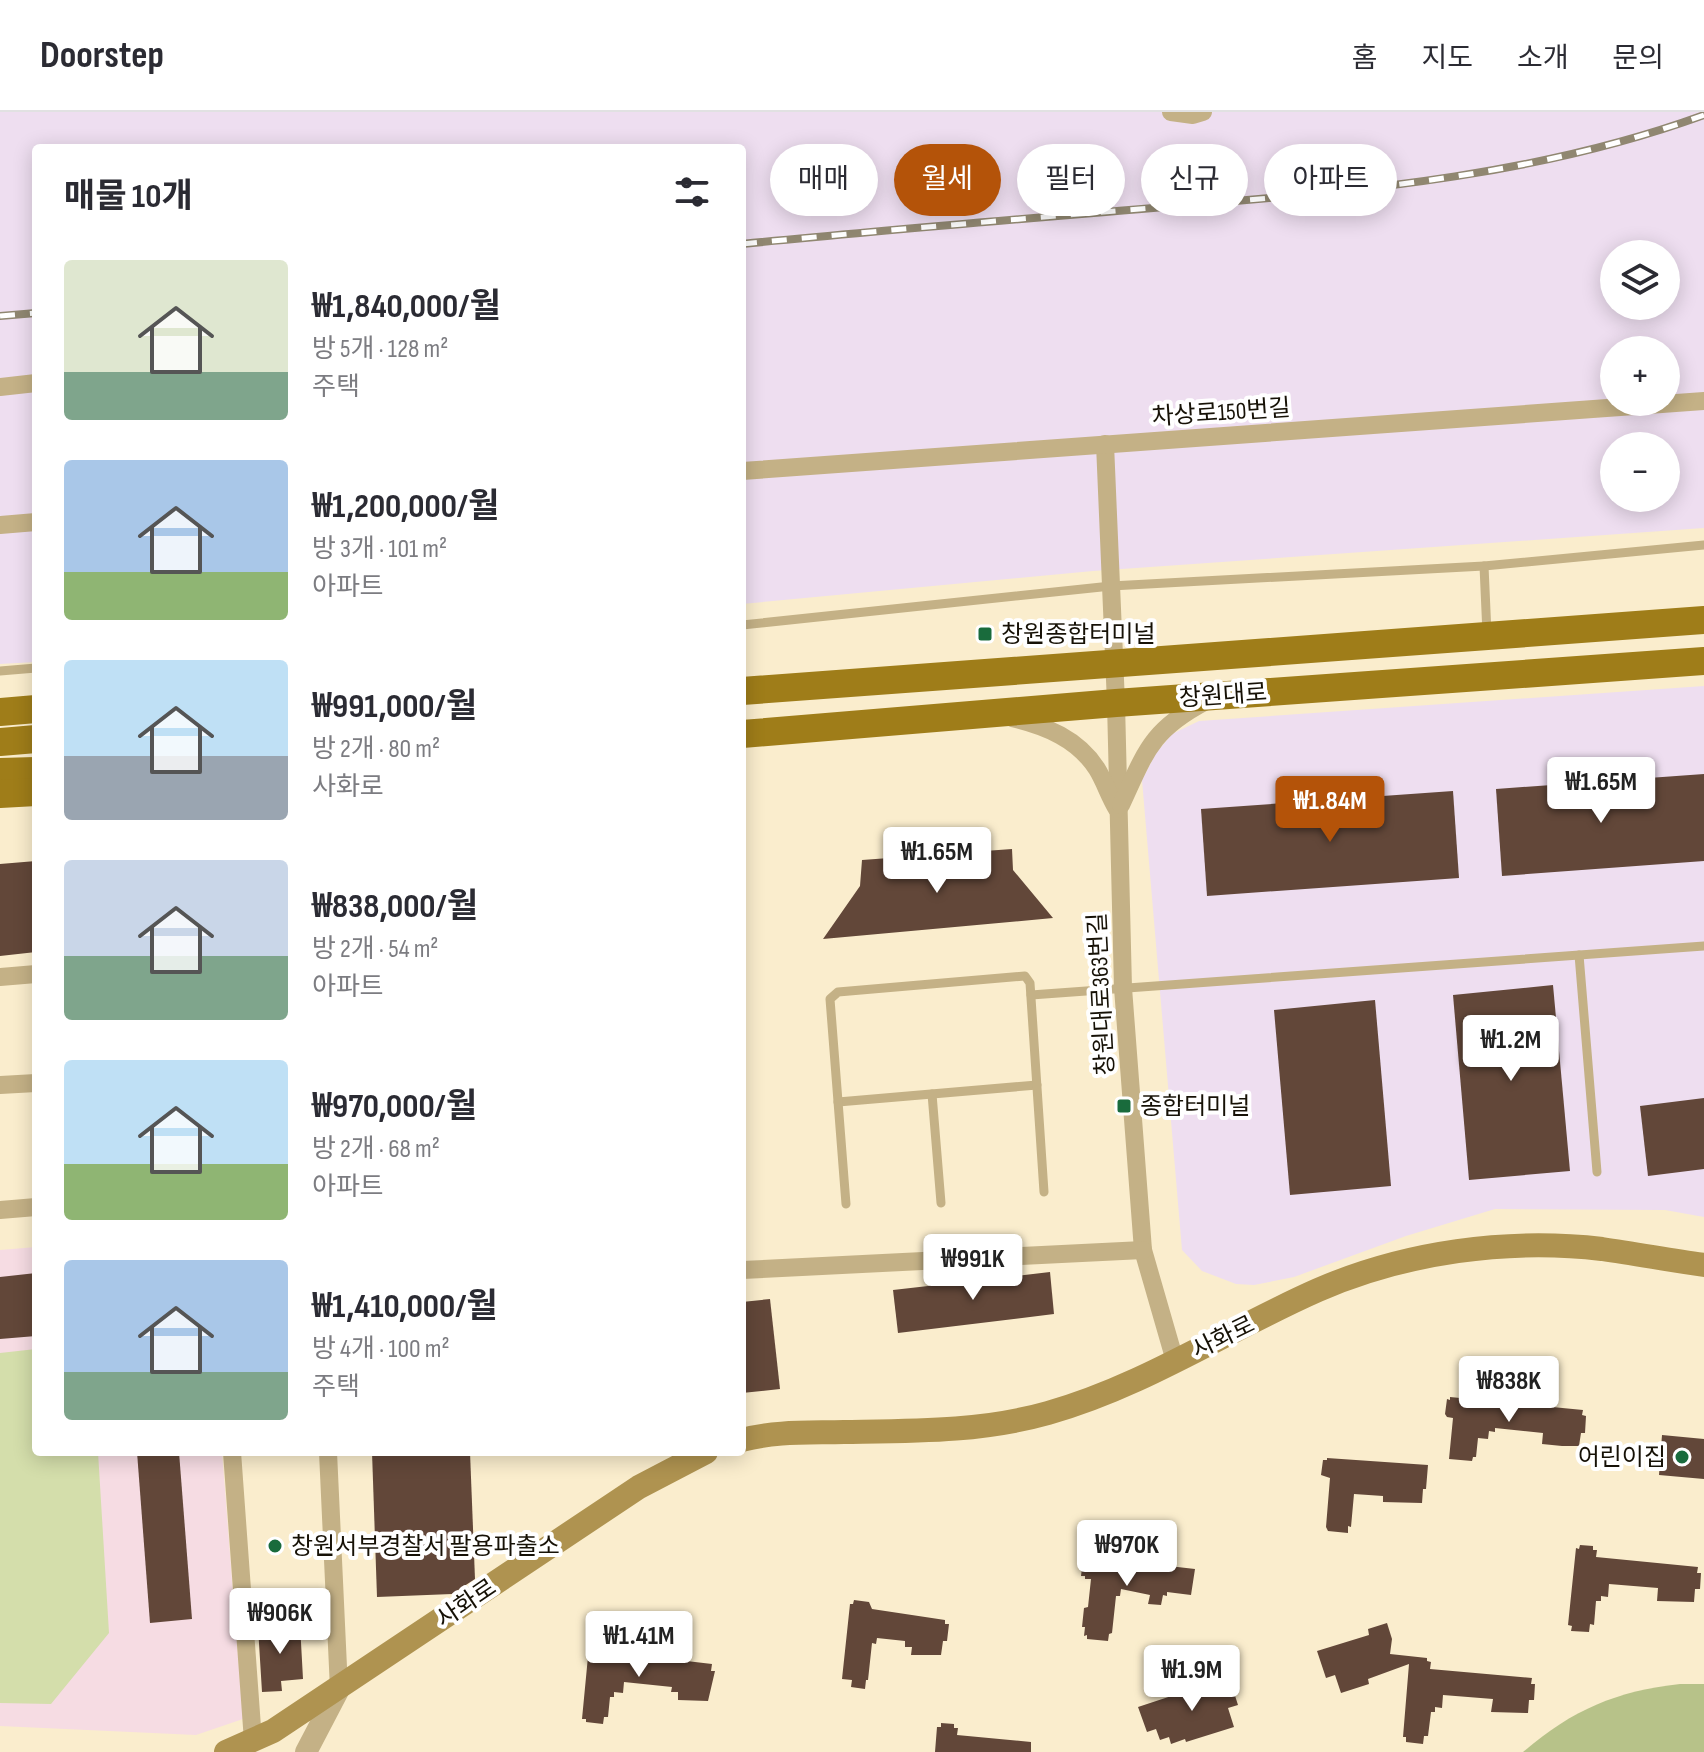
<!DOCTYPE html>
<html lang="ko">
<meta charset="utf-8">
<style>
:root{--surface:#fff;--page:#f2f2f3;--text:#2b2b33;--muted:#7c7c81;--line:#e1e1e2;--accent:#b45309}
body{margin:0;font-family:"Sofia Sans Condensed","Noto Sans KR",sans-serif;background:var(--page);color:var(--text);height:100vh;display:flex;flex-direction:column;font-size:30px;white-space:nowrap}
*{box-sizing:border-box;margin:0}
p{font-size:26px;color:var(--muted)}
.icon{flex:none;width:44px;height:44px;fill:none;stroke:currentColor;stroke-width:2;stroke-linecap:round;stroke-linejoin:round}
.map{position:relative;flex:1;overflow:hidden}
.side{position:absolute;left:32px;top:32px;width:714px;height:1312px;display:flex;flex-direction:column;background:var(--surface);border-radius:8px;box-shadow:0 4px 20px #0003}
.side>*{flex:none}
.top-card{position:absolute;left:770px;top:32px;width:760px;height:72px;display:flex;gap:16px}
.fabs{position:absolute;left:1600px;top:128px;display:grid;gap:16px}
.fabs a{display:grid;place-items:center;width:80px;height:80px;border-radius:50%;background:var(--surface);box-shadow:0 4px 20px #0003;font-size:40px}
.price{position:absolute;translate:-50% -68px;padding:0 18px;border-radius:8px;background:#fff;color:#222;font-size:26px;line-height:52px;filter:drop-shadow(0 2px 4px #0008)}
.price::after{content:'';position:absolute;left:50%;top:48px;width:24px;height:18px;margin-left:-12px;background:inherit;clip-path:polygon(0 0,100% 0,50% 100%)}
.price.current{background:var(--accent);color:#fff}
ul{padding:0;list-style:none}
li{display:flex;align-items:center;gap:24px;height:200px;padding:0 32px}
li span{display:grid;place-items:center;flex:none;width:224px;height:160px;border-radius:8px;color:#555}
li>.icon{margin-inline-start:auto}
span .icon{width:96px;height:96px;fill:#fffc;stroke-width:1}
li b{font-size:34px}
h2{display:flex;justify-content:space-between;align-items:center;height:96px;padding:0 32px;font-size:34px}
.pill{padding:0 28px;border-radius:36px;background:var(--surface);box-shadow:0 4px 20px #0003;font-size:28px;line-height:72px}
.pill.current{background:var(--accent);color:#fff}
header{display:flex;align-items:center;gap:48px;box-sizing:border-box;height:112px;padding:0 40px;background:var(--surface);border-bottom:2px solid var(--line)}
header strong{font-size:38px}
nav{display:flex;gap:44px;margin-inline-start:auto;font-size:28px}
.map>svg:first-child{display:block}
.industrial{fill:#eedef0;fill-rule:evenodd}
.education{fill:#f6dce3}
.green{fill:#d4deab}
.forest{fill:#b7c289}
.building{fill:#624739}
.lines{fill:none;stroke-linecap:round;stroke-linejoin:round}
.service{stroke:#c4b186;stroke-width:9}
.minor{stroke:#c4b186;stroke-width:18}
.tertiary{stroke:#c4b186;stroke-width:22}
.secondary{stroke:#af9350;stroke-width:24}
.primary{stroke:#9f7d19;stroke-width:28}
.rail-casing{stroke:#908771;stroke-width:8}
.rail{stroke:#fff;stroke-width:5;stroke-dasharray:15;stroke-linecap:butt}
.poi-dot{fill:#196b3c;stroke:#fff;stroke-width:3}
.labels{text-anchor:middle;stroke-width:8;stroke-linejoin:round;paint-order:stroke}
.street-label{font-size:24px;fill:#161106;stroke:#fff}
.poi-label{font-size:24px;fill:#161106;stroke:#fff;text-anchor:start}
</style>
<header>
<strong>Doorstep</strong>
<nav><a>홈</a><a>지도</a><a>소개</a><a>문의</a></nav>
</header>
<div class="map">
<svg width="1704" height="1640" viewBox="0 0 1704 1640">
<rect width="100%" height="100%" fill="#faedcd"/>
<!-- industrial -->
<g class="industrial">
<path d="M 0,0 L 1704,0 L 1704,416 L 1093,459 L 742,492 L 742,36 L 36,36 L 36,550 L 0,552 ZM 1614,142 L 1666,142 L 1666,194 L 1614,194 ZM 1614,238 L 1666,238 L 1666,290 L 1614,290 ZM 1614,334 L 1666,334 L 1666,386 L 1614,386 Z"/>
<polygon points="1704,574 1704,1105 1665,1098 1495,1097 1406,1124 1294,1165 1254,1173 1236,1172 1202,1159 1182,1138 1142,668 1156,641 1172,622 1199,609"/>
</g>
<!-- education -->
<polygon class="education" points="36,1135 36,1340 222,1340 243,1607 196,1623 0,1614 0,1138"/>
<!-- green -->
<polygon class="green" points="36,1237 36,1340 98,1340 109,1521 51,1592 0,1591 0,1241"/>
<!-- forest -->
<path class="forest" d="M 1680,1572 L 1704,1572 L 1704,1640 L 1523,1640 C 1572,1598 1616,1579 1680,1572 Z"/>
<!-- building -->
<g class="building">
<polygon points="1704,662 1704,749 1502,764 1496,677"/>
<polygon points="1453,679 1459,766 1207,784 1201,697"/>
<polygon points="1012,737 1013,758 1053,806 823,827 860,774 862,748"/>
<polygon points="36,749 36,840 0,844 0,752"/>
<polygon points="1553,873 1570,1059 1469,1068 1453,883"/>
<polygon points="1375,888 1391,1074 1290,1083 1274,898"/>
<polygon points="1704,986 1704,1057 1648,1064 1640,994"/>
<polygon points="1050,1160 1054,1202 898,1221 893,1178"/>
<polygon points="36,1161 36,1224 0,1227 0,1165"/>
<polygon points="770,1187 780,1277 742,1281 742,1190"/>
<polygon points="1450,1285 1583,1298 1582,1303 1586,1304 1585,1321 1581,1321 1579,1334 1562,1334 1542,1332 1543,1321 1495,1316 1495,1320 1489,1319 1488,1327 1478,1326 1476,1345 1473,1345 1472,1349 1449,1347 1453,1306 1447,1305 1445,1302 1447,1287 1450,1288"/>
<polygon points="1662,1323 1704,1327 1704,1367 1659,1363"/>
<polygon points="137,1340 179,1340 192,1507 150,1511"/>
<polygon points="372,1340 470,1340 475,1467 452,1482 377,1485"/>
<polygon points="1327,1346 1428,1353 1426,1377 1423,1377 1422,1391 1383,1390 1383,1384 1354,1382 1351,1415 1348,1414 1348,1421 1328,1419 1326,1415 1330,1366 1321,1363 1323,1348 1327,1348"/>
<polygon points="1580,1433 1593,1434 1593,1438 1597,1438 1596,1445 1698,1455 1697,1461 1701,1461 1700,1477 1695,1477 1694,1490 1657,1489 1658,1476 1609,1472 1608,1485 1601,1484 1601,1489 1596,1489 1594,1513 1590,1512 1589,1520 1571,1519 1572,1514 1568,1513 1576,1436 1579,1437"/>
<polygon points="1096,1444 1110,1445 1112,1448 1141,1452 1143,1449 1160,1450 1160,1453 1195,1457 1191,1483 1167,1480 1167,1484 1163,1483 1161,1493 1148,1492 1150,1483 1121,1477 1120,1484 1116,1484 1112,1521 1109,1522 1108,1529 1087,1527 1087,1523 1084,1524 1085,1515 1082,1515 1084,1496 1088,1495 1091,1467 1085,1467 1085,1464 1081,1464 1083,1448 1087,1449 1087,1445"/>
<polygon points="854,1488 869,1490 872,1497 945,1508 945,1512 949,1512 947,1529 943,1529 941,1543 911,1543 912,1535 905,1535 905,1529 877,1526 876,1532 872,1531 868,1568 866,1568 865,1577 851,1575 852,1568 842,1567 850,1492 853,1492"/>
<polygon points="1387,1511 1392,1527 1390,1542 1427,1546 1427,1549 1431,1550 1430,1557 1532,1566 1531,1572 1535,1572 1534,1588 1529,1588 1528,1601 1491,1600 1493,1587 1443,1583 1442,1596 1435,1595 1435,1600 1431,1600 1428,1624 1424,1624 1423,1632 1406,1630 1406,1625 1403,1625 1409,1552 1368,1567 1369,1572 1341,1581 1335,1563 1326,1566 1317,1539 1369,1523 1368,1517"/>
<polygon points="300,1512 303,1567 281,1569 282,1579 262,1580 258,1515"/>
<polygon points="592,1532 608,1533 610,1540 712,1552 711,1559 715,1559 708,1589 678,1588 678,1580 671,1580 672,1575 624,1570 623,1581 614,1580 614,1585 610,1585 608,1605 604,1605 603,1612 586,1610 586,1607 582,1607 589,1534"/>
<polygon points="1229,1565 1238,1593 1228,1596 1234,1615 1186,1630 1185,1627 1171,1632 1169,1625 1160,1628 1156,1617 1147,1620 1138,1595"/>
<polygon points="941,1611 954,1612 954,1616 958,1616 957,1623 1031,1630 1031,1640 935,1640 937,1615 941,1615"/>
</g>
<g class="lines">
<!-- service -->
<g class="service">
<polyline points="1484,454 1704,433"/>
<polyline points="742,513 1111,474 1484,454 1487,522"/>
<polyline points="0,559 36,556"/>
<polyline points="1579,843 1597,1060"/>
<polyline points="1031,883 1704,834"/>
<polyline points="932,982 941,1091"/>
<polyline points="838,990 1037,973"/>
<polyline points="846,1092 830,887 838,880 1025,864 1030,871 1044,1080"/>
</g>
<!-- minor -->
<g class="minor">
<polyline points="1171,0 1193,3 1203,0"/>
<polyline points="0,275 36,271"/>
<polyline points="1105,332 1116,591 1123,876 1143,1138 1175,1249"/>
<polyline points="742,359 1704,289"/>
<polyline points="0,413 36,410"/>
<path d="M 1012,606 C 1046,614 1078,627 1097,657 C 1105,670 1109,684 1117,697"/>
<path d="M 1121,693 C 1146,639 1151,618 1206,589"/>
<polyline points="0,865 36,862"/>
<polyline points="0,973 36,971"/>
<polyline points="0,1098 36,1095"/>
<polyline points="742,1158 1143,1138"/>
<polyline points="232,1340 253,1629"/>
<polyline points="328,1340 339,1577"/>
</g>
<!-- tertiary -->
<polyline class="tertiary" points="306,1640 339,1577"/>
<!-- secondary -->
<g class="secondary">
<path d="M 742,1328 C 775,1319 810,1321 844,1320 C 913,1319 981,1320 1048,1301 C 1144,1274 1227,1218 1318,1178 C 1405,1140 1508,1126 1602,1137 C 1636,1142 1670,1148 1704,1153"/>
<polyline points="226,1640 273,1619 639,1375 706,1340"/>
</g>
<!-- primary -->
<g class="primary">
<polyline points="742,579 1704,508"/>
<polyline points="0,600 36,597"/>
<polyline points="742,622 1116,591 1704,549"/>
<polyline points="0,630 36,627"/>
<polyline points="0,660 36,659"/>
<polyline points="0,682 36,680"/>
</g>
<!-- rail casing -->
<g class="rail-casing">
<g id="rail">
<path d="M 742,132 C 894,117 1047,105 1200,92 C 1369,78 1543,62 1704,3"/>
<polyline points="0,204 36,201"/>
</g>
</g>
<!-- rail -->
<use href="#rail" class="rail"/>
</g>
<!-- markers -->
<g class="poi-dot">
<rect x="977" y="514" width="16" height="16" rx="4"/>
<rect x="1116" y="986" width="16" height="16" rx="4"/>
<circle cx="1682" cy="1345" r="8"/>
<circle cx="275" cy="1434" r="8"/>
</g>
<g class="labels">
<!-- street labels -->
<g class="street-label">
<text transform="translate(1221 300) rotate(-4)" y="8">차상로150번길</text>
<text transform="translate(1223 583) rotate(-4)" y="8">창원대로</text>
<text transform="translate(1101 882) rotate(-93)" y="8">창원대로363번길</text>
<text transform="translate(1223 1225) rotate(-26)" y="8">사화로</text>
<text transform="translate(466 1491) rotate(-34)" y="8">사화로</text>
</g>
<!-- poi labels -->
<g class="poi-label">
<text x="1001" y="530">창원종합터미널</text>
<text x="1140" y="1002">종합터미널</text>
<text x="1666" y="1353" text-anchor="end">어린이집</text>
<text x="291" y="1442">창원서부경찰서 팔용파출소</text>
</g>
</g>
</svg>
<div class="fabs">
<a><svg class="icon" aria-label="layers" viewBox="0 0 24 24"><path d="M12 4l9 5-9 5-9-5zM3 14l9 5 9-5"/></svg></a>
<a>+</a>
<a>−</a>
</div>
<b class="price" style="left:1601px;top:713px">₩1.65M</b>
<b class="price current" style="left:1330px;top:732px">₩1.84M</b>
<b class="price" style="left:937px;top:783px">₩1.65M</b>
<b class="price" style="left:1511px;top:971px">₩1.2M</b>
<b class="price" style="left:973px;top:1190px">₩991K</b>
<b class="price" style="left:1509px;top:1312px">₩838K</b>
<b class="price" style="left:1127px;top:1476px">₩970K</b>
<b class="price" style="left:280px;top:1544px">₩906K</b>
<b class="price" style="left:639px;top:1567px">₩1.41M</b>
<b class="price" style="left:1192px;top:1601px">₩1.9M</b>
<div class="top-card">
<a class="pill">매매</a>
<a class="pill current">월세</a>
<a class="pill">필터</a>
<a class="pill">신규</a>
<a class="pill">아파트</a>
</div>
<section class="side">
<h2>매물 10개<svg class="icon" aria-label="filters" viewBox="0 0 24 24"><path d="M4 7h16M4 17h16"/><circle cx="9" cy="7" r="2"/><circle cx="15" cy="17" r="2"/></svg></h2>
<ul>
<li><span style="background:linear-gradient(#dfe7d0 70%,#7fa58c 0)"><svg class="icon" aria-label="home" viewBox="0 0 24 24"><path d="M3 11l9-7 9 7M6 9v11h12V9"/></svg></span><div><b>₩1,840,000/월</b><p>방 5개 · 128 m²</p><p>주택</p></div></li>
<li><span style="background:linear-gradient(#a9c7e8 70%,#8fb573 0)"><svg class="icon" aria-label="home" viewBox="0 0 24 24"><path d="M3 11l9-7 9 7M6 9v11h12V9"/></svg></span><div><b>₩1,200,000/월</b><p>방 3개 · 101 m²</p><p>아파트</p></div></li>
<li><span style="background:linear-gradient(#bfe0f5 60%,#9aa5b1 0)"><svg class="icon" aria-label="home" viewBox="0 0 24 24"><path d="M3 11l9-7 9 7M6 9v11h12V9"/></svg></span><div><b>₩991,000/월</b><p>방 2개 · 80 m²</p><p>사화로</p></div></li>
<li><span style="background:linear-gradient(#c9d6e8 60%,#7fa58c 0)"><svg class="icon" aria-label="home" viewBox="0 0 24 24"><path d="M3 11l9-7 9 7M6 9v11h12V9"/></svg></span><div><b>₩838,000/월</b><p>방 2개 · 54 m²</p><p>아파트</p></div></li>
<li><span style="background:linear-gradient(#bfe0f5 65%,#8fb573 0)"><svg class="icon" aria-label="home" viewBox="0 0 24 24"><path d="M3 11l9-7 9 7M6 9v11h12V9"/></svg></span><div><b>₩970,000/월</b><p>방 2개 · 68 m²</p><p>아파트</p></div></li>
<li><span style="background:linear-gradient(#a9c7e8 70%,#7fa58c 0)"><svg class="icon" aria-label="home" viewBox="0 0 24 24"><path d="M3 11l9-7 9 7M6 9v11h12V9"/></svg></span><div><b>₩1,410,000/월</b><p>방 4개 · 100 m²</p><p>주택</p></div></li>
</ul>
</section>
</div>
